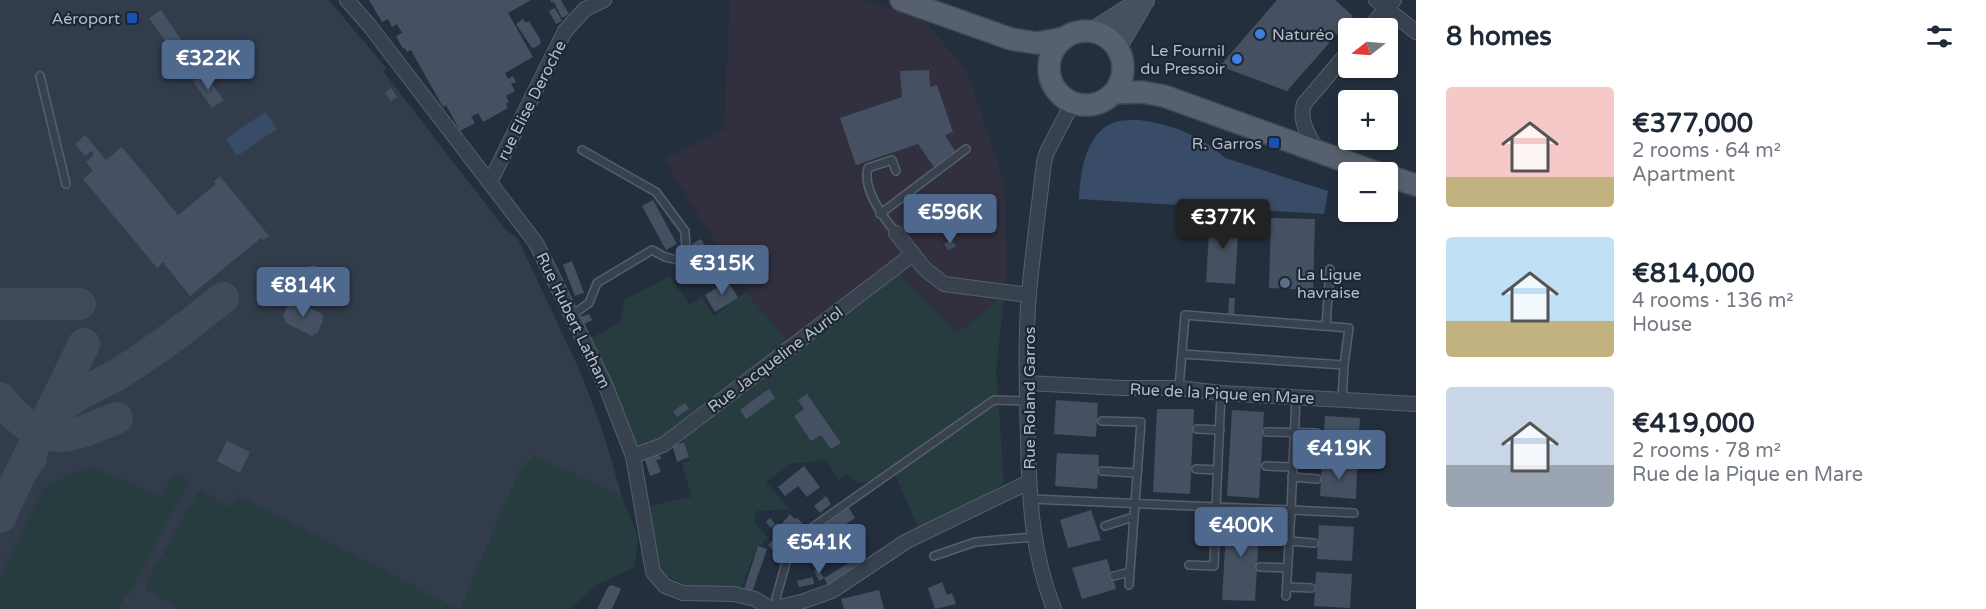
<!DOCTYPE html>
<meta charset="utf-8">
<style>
:root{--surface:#fff;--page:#f2f2f3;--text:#1f2937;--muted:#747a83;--accent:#4f688e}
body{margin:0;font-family:"Varela Round",sans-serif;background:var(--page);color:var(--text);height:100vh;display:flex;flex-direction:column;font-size:22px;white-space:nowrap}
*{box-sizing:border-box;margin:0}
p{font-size:20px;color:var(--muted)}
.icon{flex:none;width:33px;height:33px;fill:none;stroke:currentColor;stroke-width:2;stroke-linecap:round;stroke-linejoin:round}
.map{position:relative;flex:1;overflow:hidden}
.panel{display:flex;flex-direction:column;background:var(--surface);width:570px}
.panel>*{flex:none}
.needle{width:39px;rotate:253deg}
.tools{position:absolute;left:1338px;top:18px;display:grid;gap:12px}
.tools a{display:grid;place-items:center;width:60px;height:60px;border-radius:6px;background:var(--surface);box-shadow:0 3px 9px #0003;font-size:30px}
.price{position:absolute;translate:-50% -51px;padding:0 14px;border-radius:6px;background:var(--accent);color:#fff;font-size:20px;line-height:39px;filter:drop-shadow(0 2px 3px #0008)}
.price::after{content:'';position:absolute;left:50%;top:36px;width:18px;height:14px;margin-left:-9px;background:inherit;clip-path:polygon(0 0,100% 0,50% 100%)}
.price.on{background:#222;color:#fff}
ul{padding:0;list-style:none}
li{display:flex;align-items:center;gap:18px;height:150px;padding:0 30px}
li span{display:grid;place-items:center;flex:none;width:168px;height:120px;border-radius:6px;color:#555}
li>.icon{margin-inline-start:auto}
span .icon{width:72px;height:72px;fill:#fffc;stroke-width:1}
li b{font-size:26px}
h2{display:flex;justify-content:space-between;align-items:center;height:72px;padding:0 30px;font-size:26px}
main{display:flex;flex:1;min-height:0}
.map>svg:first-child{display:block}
.medical{fill:#32303f}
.airport{fill:#323c4b}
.green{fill:#263c3f}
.water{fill:#394c67}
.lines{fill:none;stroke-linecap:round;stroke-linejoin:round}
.taxiway{stroke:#3f4a5a;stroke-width:32}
.building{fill:#455162}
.service-casing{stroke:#565f6c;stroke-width:10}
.minor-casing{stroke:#565f6c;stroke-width:16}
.secondary-casing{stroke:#565f6c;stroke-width:22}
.primary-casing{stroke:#414a57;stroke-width:24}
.service{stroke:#38414e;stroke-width:7}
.minor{stroke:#38414e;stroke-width:14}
.secondary{stroke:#465061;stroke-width:20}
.primary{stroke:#56606e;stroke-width:21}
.transit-dot{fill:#1a4fb4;stroke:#1d2633;stroke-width:2}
.shop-dot{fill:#3f7fe0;stroke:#1d2633;stroke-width:2}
.service-dot{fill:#5c6f8a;stroke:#1d2633;stroke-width:2}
.labels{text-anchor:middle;stroke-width:4.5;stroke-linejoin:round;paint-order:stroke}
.poi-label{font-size:16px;fill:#b4bcc9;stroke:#1d2633;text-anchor:end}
.street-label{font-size:16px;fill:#b4bcc9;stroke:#1d2633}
</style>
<main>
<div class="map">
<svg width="1416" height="609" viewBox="0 0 1416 609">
<rect width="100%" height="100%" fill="#242f3e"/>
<!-- medical -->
<polygon class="medical" points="730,0 865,0 924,20 967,71 1004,181 1007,267 1004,299 999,299 957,333 788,342 746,292 664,159 724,129"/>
<!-- airport -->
<polygon class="airport" points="0,0 329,0 386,68 383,71 505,229 518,239 580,371 604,435 622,497 638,538 634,568 597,584 570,609 0,609"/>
<!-- green -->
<g class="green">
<path d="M 898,272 L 957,333 L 1000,299 L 1004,299 L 996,369 L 1004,482 L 990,493 L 918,528 L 892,467 L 869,482 L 857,483 L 848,474 L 839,480 L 826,460 L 790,464 L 766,482 L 789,509 L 756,511 L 754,521 L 768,538 L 756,549 L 740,591 C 702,588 689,592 657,568 L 646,507 L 691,497 L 682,463 L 690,460 L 684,439 L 679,429 L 636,450 L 590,339 L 620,322 L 625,299 L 670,276 L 690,305 L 702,297 L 714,316 L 746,292 L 788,342 Z"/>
<polygon points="534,455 622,497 638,538 634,568 597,584 570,609 460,609 519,472"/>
<polygon points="91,466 162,498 171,478 182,475 189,482 134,584 118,609 0,609 0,575 43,488"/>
<polygon points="199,490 231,507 238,495 458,609 181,609 146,589 146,583"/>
</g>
<!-- water -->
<g class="water">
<polygon points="265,112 277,129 237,156 226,139"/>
<path d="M 1138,120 C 1168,123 1203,136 1225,158 L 1328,191 L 1324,214 L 1079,199 C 1080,172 1086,128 1119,121 C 1125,120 1132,120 1138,120 Z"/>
</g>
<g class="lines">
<!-- taxiway -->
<g class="taxiway">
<polyline points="0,304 80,304"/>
<path d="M 0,398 C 7,409 17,417 27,425 C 58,448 85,430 117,418"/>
<path d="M 47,420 C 65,398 89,390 113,377 C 152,354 188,326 223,298"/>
<polyline points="20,474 84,344"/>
<polyline points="0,517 20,474 31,458"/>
</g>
</g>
<!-- building -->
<g class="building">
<polygon points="369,0 531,0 508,13 533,57 505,73 508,79 513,76 516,82 511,84 515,91 506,96 509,102 506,104 508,108 483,122 478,113 471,117 475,123 460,131 446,105 443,107 411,50 407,52 405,48 403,49 396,36 402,33 397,24 392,27 388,19 382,22"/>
<polygon points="550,0 561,0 569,14 562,18 554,2 552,3"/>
<polygon points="1277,0 1335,0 1353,16 1287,91 1220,66"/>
<polygon points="555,8 562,21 556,24 549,11"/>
<polygon points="161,10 188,50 177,58 149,18"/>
<polygon points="523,19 526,23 529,21 540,39 541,43 536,47 532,48 516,24"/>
<polygon points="206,44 209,48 198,56 195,52"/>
<polygon points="1358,68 1364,68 1369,72 1363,78 1355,71"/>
<polygon points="929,70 930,87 937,85 953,132 945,135 955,151 934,167 918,144 856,165 840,118 902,97 900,71"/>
<polygon points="204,73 224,100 212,108 193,81"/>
<polygon points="391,88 397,97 391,101 385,93"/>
<polygon points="85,135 106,160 122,147 178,215 216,184 214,181 220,176 269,236 263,240 261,238 190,296 163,262 157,268 83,179 93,171 86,162 94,155 91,151 85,156 75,144"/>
<polygon points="653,200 677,244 666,250 642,206"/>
<polygon points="1210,216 1239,217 1235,284 1206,282"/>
<polygon points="1271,218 1315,219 1313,290 1269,288"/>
<polygon points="701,239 719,268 710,274 692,244"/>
<polygon points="952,240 956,246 948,250 944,244"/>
<polygon points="572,261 584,293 575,296 563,265"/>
<polygon points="313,265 335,276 336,283 331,294 324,298 303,287 300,281 306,268"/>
<polygon points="728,281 738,298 715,312 705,295"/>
<polygon points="1229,298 1235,298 1234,315 1228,315"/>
<polygon points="297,301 322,314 323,321 318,332 312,336 286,323 283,315 289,303"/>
<polygon points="589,314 592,320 584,324 580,317"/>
<polygon points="769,389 775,398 746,419 740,410"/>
<polygon points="807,394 841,443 831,449 821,435 811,441 794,416 804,409 798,400"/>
<polygon points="1056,400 1098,403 1096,437 1054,434"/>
<polygon points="685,403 689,409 677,417 673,411"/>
<polygon points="1157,409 1194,409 1190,494 1153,492"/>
<polygon points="1232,410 1264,412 1259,498 1227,496"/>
<polygon points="1325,416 1360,418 1358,452 1323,450"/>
<polygon points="677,440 678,444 684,442 689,457 677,462 672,444"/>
<polygon points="227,441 250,452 240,473 217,461"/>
<polygon points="658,452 661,459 656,460 661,472 650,476 644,457"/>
<polygon points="1057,453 1099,455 1097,489 1055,486"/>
<polygon points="1322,463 1357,465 1356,499 1320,496"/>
<polygon points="804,466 820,487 807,497 798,486 785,496 778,487"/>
<polygon points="826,496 831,504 820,513 814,506"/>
<polygon points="849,508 855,518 840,528 861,566 828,586 824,578 847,564 826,524"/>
<polygon points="1091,510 1101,540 1068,548 1060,520"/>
<polygon points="790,514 795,519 797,518 805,526 776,553 768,545 783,530 780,526"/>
<polygon points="1227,514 1260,516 1255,601 1222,600"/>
<polygon points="770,518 775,524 771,528 766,522"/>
<polygon points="1319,525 1354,527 1352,561 1317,559"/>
<polygon points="758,546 767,549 751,595 743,592"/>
<polygon points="1107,559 1116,589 1082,599 1072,568"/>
<polygon points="818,569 824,578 819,581 814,571"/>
<polygon points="1316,572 1352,574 1350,608 1314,606"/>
<polygon points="813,577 814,584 799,587 797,581"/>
<polygon points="942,582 947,595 952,593 956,604 935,609 928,588"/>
<polygon points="612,585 621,589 612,609 597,609 608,587"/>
<polygon points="879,590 884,609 844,609 841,599"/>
</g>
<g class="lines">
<!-- service casing -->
<g class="service-casing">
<g id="service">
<polyline points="40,76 66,184"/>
<polyline points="880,214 966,149"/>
<path d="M 896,233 C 883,217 862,189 868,168 L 892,160 L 896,171"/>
<polyline points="572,315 589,303 597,283 652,250 665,257 677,260 683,256 686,249 685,231 656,192 582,150"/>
<polyline points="1326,326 1330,269"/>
<polyline points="1179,388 1185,315 1349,328 1344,365 1182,354"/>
<polyline points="1342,399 1344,365"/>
<polyline points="1102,421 1141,422 1129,585"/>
<polyline points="1197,429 1220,430"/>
<polyline points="1267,432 1317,433"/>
<polyline points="1266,466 1293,467"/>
<polyline points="1196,469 1218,470"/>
<polyline points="1102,471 1136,473"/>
<polyline points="1292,477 1317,479"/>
<polyline points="1031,499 1216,507 1221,393"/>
<polyline points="1105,526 1133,517"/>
<polyline points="1263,534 1289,535"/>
<polyline points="1289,541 1314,543"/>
<polyline points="934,556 975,542 1033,537"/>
<polyline points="1189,565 1214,566 1216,507 1291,510 1296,397"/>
<polyline points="1260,567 1287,568"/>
<polyline points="1114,576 1130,572"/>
<polyline points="1287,587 1311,588"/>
<polyline points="1286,596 1291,510 1354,513"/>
<polyline points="778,607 776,598 789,552 803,534 994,400 1027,401"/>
</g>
</g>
<!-- minor casing -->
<g class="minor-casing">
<g id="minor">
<polyline points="347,0 369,25 536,243 605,384 633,456 653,572 665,586 683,593 734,594 755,599 770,608"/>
<polyline points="1376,0 1416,32"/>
<polyline points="1369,28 1394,0"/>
<path d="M 1318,152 C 1310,137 1298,121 1304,104 L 1348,52"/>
<polyline points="490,182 565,31 585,9 604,0"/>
<polyline points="896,233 925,269 944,284 1029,295"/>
<polyline points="1027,383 1122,388 1179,388 1221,393 1416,404"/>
<polyline points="633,456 663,445 913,254"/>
<polyline points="771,609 801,602 832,591 907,541 1029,482"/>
<path d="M 1054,609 C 1032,554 1029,498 1028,439 C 1027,391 1025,341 1029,293 C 1033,250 1039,206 1044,162 L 1047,152 L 1073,102"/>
</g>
</g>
<!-- secondary casing -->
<g class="secondary-casing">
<g id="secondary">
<polyline points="1093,32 1144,0"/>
<polyline points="1118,50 1120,41 1141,5"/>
</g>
</g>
<!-- primary casing -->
<g class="primary-casing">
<g id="primary">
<polyline points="901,0 1011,39 1037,43 1064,38"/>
<circle cx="1086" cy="68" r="37"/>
<polyline points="1114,93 1142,92 1164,96 1375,172"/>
<polyline points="1388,176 1416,185"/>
</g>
</g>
<!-- service -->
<use href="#service" class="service"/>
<!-- minor -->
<use href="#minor" class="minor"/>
<!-- secondary -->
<use href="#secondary" class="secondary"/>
<!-- primary -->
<use href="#primary" class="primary"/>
</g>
<!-- markers -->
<g class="transit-dot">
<rect x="126" y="12" width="12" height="12" rx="3"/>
<rect x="1268" y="137" width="12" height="12" rx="3"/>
</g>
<g class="shop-dot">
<circle cx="1260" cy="34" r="6"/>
<circle cx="1237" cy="59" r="6"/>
</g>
<circle class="service-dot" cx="1285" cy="283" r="6"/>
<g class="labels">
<!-- poi labels -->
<g class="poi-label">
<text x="120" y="24">Aéroport</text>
<text x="1272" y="40" text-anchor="start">Naturéo</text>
<text x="1225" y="56">Le Fournil<tspan x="1225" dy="18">du Pressoir</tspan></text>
<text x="1262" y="149">R. Garros</text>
<text x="1297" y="280" text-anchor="start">La Ligue<tspan x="1297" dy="18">havraise</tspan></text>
</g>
<!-- street labels -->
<g class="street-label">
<text transform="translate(531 100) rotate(-63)" y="6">rue Elise Deroche</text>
<text transform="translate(574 320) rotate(64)" y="6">Rue Hubert Latham</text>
<text transform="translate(775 359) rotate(-37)" y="6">Rue Jacqueline Auriol</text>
<text transform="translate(1222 393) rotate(3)" y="6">Rue de la Pique en Mare</text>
<text transform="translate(1029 398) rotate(-90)" y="6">Rue Roland Garros</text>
</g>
</g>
</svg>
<div class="tools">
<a><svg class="needle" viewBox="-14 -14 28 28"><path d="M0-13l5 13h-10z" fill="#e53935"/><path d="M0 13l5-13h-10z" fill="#747a83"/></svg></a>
<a>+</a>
<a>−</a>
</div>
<b class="price" style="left:208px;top:91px">€322K</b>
<b class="price" style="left:950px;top:245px">€596K</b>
<b class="price on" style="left:1223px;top:250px">€377K</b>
<b class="price" style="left:722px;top:296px">€315K</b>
<b class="price" style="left:303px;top:318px">€814K</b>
<b class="price" style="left:1339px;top:481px">€419K</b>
<b class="price" style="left:1241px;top:558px">€400K</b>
<b class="price" style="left:819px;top:575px">€541K</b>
</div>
<section class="panel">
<h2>8 homes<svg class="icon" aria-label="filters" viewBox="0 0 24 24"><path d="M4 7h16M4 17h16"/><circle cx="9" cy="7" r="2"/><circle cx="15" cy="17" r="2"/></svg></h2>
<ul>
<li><span style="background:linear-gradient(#f6c9c9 75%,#c2b280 0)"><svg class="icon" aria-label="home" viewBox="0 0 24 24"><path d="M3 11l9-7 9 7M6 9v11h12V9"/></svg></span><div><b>€377,000</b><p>2 rooms · 64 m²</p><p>Apartment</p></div></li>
<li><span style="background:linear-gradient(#bfe0f5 70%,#c2b280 0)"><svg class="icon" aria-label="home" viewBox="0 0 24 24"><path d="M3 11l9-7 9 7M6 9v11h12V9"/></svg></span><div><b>€814,000</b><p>4 rooms · 136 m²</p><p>House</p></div></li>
<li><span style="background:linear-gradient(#c9d6e8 65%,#9aa5b1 0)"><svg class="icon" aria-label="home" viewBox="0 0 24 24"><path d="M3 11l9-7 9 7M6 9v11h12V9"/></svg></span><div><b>€419,000</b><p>2 rooms · 78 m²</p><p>Rue de la Pique en Mare</p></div></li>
</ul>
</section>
</main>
